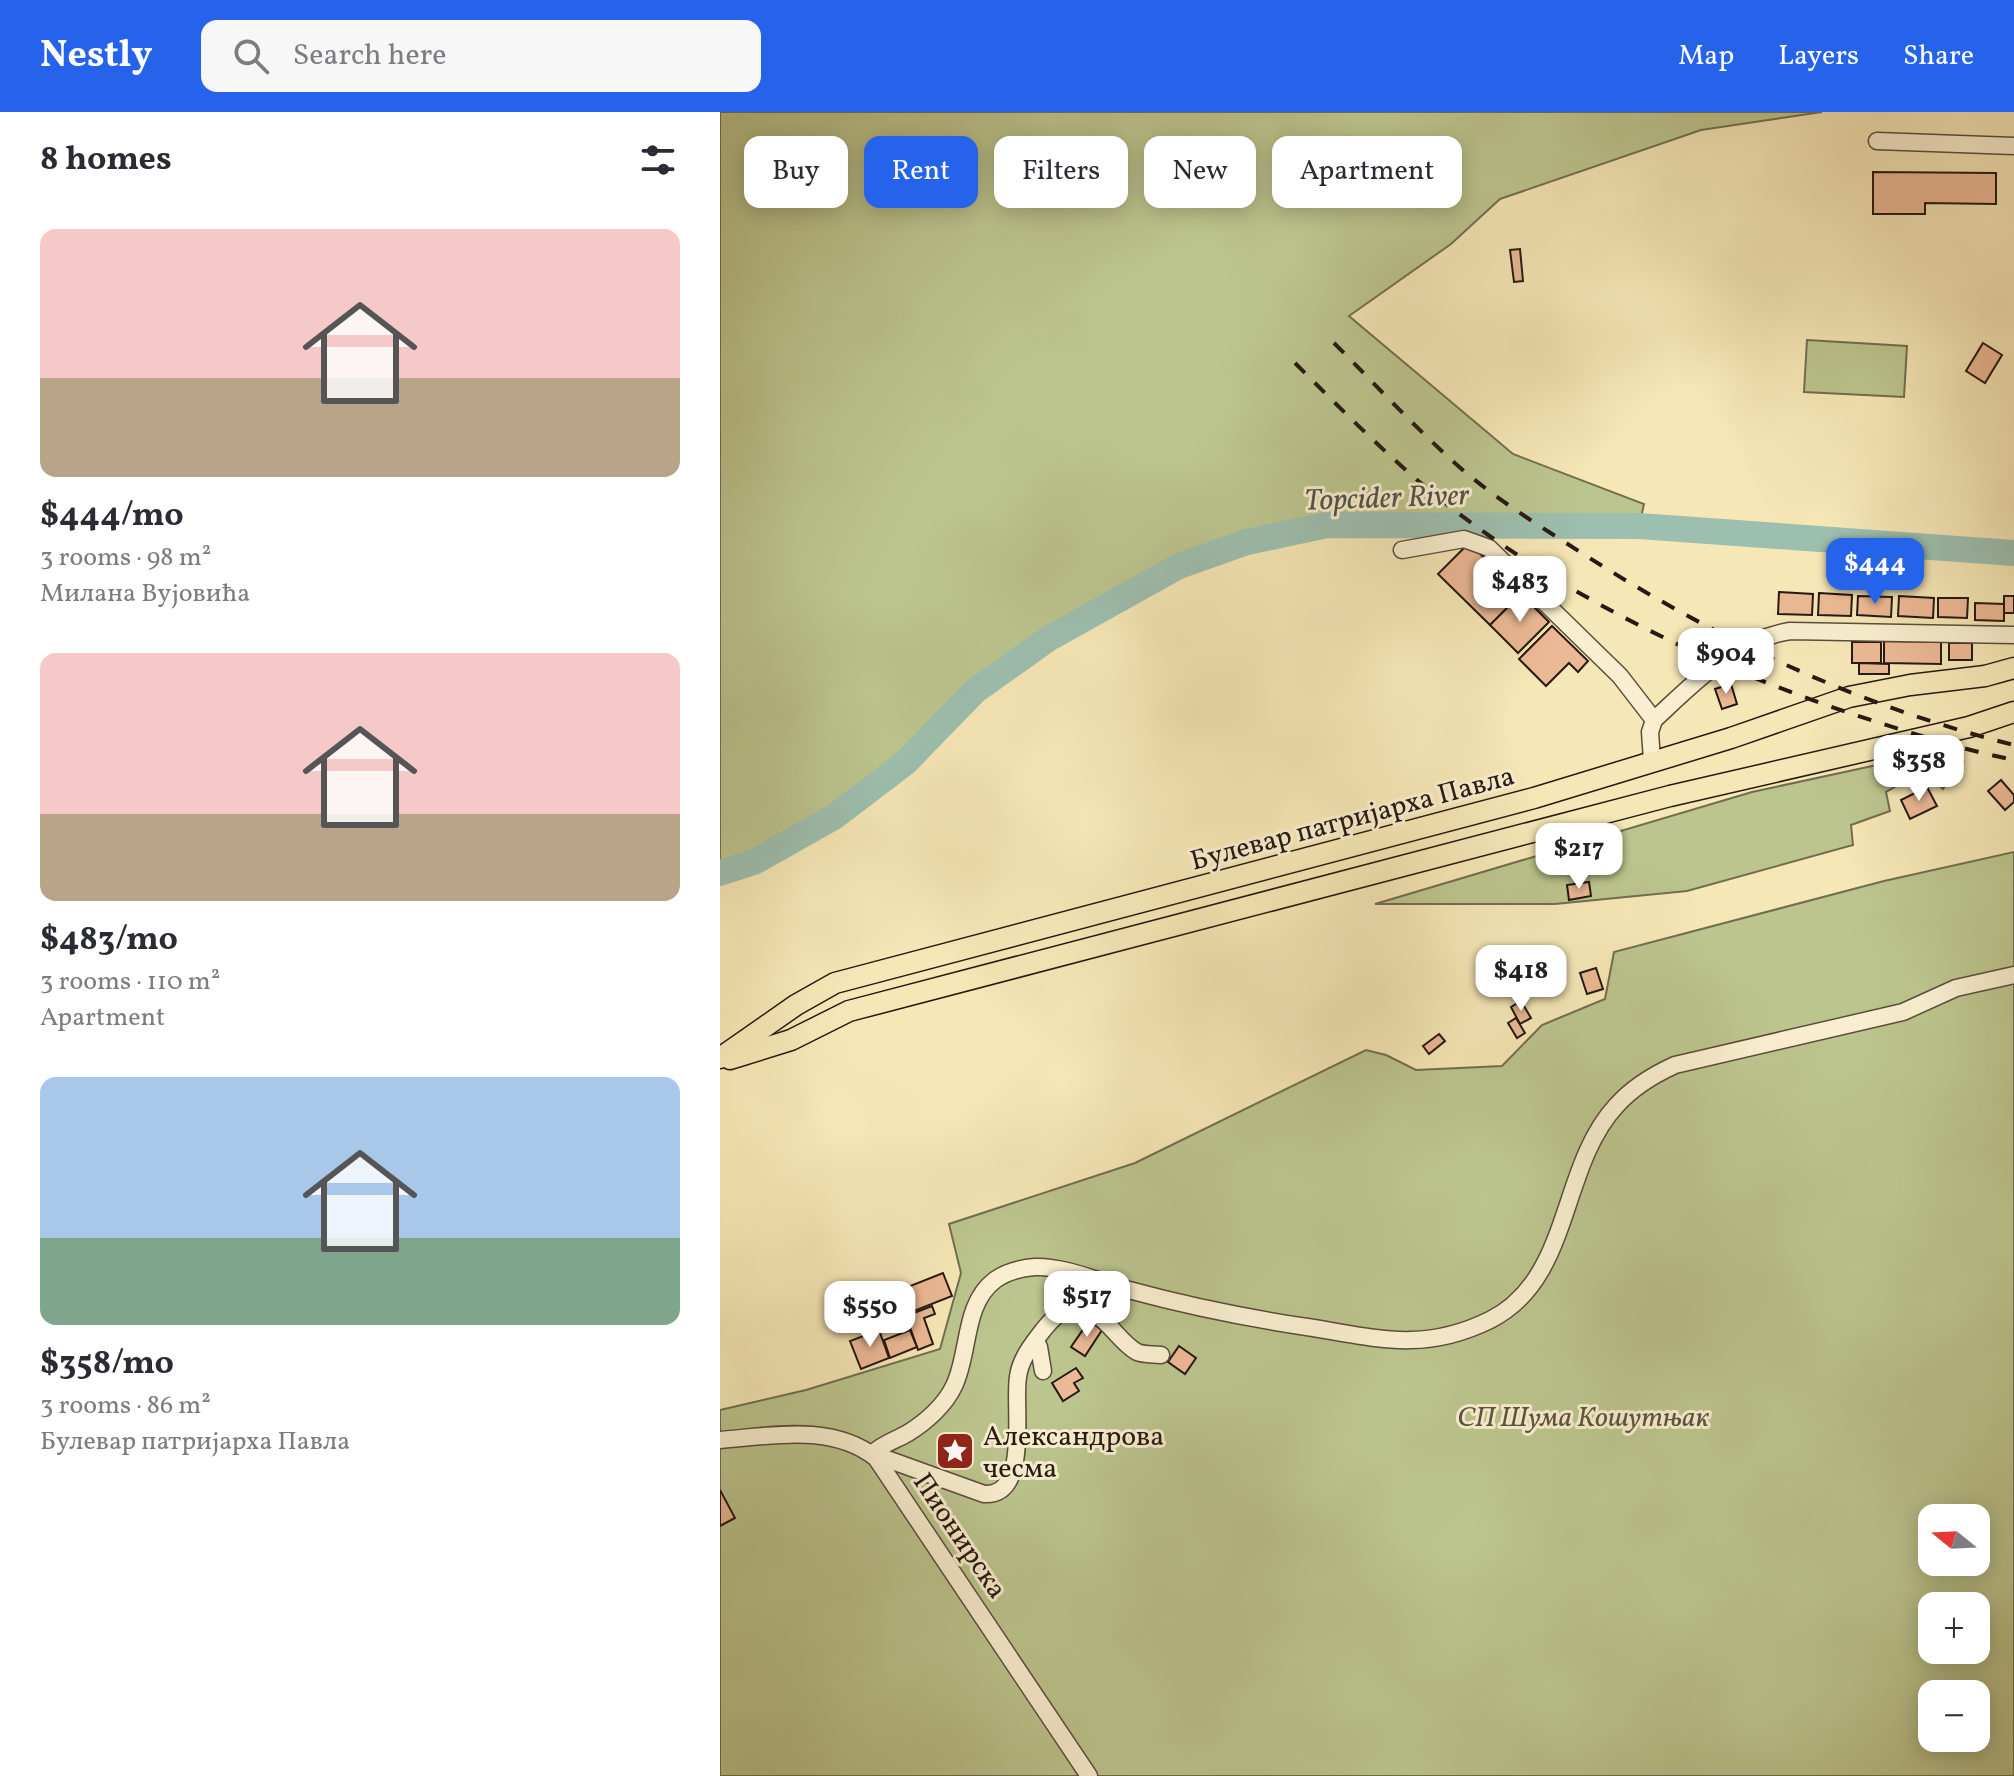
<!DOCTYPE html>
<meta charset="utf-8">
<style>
:root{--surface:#fff;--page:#f7f7f7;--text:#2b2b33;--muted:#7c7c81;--accent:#2563eb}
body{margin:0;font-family:Vollkorn,serif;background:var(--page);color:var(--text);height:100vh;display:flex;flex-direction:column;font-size:30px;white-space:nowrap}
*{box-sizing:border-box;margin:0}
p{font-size:26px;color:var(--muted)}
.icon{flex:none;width:44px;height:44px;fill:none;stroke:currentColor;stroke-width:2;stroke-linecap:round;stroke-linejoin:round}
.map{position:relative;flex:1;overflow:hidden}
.details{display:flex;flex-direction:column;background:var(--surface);width:720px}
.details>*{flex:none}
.guide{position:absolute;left:24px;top:24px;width:760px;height:72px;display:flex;gap:16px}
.needle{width:52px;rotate:288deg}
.fabs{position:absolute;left:1198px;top:1392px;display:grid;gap:16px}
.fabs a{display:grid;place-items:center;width:72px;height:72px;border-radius:16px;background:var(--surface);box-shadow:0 4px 20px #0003;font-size:40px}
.price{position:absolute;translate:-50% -68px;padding:0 18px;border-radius:16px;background:#fff;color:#222;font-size:26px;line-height:52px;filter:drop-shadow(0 2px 4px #0008)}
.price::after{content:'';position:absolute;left:50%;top:48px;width:24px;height:18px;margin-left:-12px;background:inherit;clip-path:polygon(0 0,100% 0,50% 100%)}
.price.on{background:var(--accent);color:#fff}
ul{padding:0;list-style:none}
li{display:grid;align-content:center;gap:16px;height:424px;padding:0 40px}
li span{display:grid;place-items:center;height:248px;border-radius:16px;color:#555}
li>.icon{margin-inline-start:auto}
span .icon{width:144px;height:144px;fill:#fffc;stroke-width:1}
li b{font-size:34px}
h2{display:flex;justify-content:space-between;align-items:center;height:96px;padding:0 40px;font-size:34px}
.tag{padding:0 28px;border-radius:16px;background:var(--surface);box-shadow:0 4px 20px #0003;font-size:28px;line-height:72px}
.tag.on{background:var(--accent);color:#fff}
header{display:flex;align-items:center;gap:48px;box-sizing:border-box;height:112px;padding:0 40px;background:var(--accent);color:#fff}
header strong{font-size:38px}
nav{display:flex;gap:44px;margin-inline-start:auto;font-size:28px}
.search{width:560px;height:72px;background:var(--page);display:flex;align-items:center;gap:20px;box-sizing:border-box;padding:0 28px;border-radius:16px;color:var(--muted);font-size:30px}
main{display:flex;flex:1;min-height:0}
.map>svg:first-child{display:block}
.green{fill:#bcc58e;stroke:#716e50;stroke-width:2;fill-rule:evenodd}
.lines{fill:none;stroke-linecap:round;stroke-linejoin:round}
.river{stroke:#9dbfaf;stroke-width:26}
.building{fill:#ecb995;stroke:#261812;stroke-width:2}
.minor-casing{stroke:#5a4c3b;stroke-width:19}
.major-casing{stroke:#261812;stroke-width:23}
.minor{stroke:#f9efd0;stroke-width:16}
.major{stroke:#f6e7b6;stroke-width:20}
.rail{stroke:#261812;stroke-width:4;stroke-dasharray:14 14;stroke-linecap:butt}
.labels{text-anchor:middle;stroke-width:6;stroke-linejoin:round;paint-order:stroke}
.street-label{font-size:28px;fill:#261812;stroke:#f9efd0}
.park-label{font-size:28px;font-style:italic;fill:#5a553d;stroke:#f9efd0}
.poi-label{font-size:28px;fill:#261812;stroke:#f9efd0;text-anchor:start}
.water-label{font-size:30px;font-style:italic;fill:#505249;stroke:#f9efd0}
</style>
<header>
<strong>Nestly</strong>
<div class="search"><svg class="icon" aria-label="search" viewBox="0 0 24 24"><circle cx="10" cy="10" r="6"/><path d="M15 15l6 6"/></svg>Search here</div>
<nav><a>Map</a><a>Layers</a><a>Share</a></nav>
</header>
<main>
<section class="details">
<h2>8 homes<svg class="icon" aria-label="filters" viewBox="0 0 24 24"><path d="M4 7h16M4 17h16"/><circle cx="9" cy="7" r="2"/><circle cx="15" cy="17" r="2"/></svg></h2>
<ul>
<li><span style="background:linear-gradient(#f6c9c9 60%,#b9a48a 0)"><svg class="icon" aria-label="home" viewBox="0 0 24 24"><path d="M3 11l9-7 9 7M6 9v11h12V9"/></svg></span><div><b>$444/mo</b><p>3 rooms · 98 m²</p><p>Милана Вујовића</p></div></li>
<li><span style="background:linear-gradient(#f6c9c9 65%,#b9a48a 0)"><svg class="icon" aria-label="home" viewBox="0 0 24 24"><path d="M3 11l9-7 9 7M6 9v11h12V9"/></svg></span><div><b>$483/mo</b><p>3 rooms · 110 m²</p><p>Apartment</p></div></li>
<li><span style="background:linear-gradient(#a9c7e8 65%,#7fa58c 0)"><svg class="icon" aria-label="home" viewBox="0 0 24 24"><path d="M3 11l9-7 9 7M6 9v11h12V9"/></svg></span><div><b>$358/mo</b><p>3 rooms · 86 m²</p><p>Булевар патријарха Павла</p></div></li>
</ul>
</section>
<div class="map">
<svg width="1294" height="1664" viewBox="0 0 1294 1664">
<rect width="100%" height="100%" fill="#f6e7b6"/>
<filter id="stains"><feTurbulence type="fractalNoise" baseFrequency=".0025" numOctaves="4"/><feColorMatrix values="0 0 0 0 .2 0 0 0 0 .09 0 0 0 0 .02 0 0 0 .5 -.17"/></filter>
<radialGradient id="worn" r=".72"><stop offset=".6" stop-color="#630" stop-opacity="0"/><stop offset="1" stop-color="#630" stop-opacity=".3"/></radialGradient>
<!-- green -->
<g class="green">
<polygon points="0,0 1102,0 981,18 780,87 731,132 629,204 793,342 924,392 919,414 607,413 527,430 459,454 328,527 255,579 185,651 114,705 34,750 0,761"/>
<polygon points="1087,228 1187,234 1184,285 1084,280"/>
<polygon points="1217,640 1243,650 1223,677 1203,659 1166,680 1170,699 1131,713 1133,733 967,779 835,792 655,792 1032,680"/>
<path d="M 1294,740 L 1294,1664 L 0,1664 L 0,1298 L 86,1278 L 220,1237 L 241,1161 L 229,1112 L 415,1051 L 646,938 L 666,943 L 696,958 L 782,954 L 822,913 L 885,887 L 894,840 L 1164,769 ZM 1212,1406 L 1256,1406 L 1256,1450 L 1212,1450 ZM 1212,1494 L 1256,1494 L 1256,1538 L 1212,1538 ZM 1212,1582 L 1256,1582 L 1256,1626 L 1212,1626 Z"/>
</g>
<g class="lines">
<!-- river -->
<polyline class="river" points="0,761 34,750 114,705 185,651 255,579 328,527 459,454 527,430 607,413 919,414 1294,441"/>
</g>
<!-- building -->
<g class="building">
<polygon points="1153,60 1276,61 1276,92 1205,91 1205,102 1153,102"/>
<polygon points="800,137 803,169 794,170 790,138"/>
<polygon points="1263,231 1282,243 1265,271 1246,259"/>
<polygon points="749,431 801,482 770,513 718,462"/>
<polygon points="1059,480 1093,482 1092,503 1058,502"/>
<polygon points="1099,481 1132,483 1131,504 1098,503"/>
<polygon points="801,482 829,510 798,541 770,513"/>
<polygon points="1138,484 1172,485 1171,505 1137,503"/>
<polygon points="1179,484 1214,486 1213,506 1178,504"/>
<rect x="1284" y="484" width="10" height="17"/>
<polygon points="1218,486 1248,486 1247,506 1218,505"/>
<polygon points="1255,491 1284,492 1284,509 1255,508"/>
<polygon points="832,514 868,549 858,560 849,551 826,574 799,547"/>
<polygon points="1164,529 1221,530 1221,552 1164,551"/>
<rect x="1132" y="530" width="29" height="21"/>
<rect x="1229" y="531" width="23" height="17"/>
<polygon points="1139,551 1169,552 1169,562 1139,562"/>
<polygon points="1011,572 1017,592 1002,597 995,577"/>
<polygon points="1281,668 1294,683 1294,690 1285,698 1268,679"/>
<polygon points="1207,675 1217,694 1190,707 1181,688"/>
<polygon points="869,770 871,784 849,788 847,773"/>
<polygon points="876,856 883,877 867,882 860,861"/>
<polygon points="801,889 811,906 800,912 791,895"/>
<polygon points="796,906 805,921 797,926 788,911"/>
<polygon points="719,922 725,929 709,942 703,934"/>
<polygon points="223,1161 232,1184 184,1203 175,1180"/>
<polygon points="212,1194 215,1202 204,1206 213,1232 198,1238 186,1204"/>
<polygon points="369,1209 382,1218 365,1244 351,1235"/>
<polygon points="159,1218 169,1246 141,1257 130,1229"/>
<polygon points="190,1218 197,1235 170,1246 164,1228"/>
<polygon points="459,1234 476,1246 465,1262 448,1250"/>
<polygon points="356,1256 363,1266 354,1271 359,1279 343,1289 332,1271"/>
<polygon points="0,1378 15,1406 0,1414"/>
</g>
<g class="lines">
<!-- minor casing -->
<g class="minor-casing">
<g id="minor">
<polyline points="1157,29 1294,34"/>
<polyline points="682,438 744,427 769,436 900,564 934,608"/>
<path d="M 932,648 L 930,620 L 934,608 C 974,571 1014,528 1070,519 L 1294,523"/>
<polyline points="315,1229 319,1235 323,1259"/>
<path d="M 0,1328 C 51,1324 112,1311 156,1346 L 369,1664"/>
<path d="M 152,1342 C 162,1332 176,1328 188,1321 C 206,1310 225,1293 234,1274 C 250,1241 243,1192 275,1168 C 286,1160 302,1156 315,1155 C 345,1154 380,1170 409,1178 C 468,1194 527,1206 587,1215 C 656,1226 703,1241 770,1208 C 852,1167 839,1056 896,994 C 912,976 933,963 955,953 L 1183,900 L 1236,876 L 1294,863"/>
<path d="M 153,1342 L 264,1382 C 311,1385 293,1293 298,1265 C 300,1247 313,1231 324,1217 C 333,1206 343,1195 359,1196 C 384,1198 397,1229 417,1240 C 424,1243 433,1242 441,1243"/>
</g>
</g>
<!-- major casing -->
<g class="major-casing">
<g id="major">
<polyline points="0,946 76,893 115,871 814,686 1011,626 1129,585 1190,573 1265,564 1294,556"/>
<polyline points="10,947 71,928 129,899 950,684 1249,615 1294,600"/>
</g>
</g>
<!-- minor -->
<use href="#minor" class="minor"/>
<!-- major -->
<use href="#major" class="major"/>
<!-- rail -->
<g class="rail">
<path d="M 614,231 C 657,274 698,319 744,359 C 783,392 826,418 868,445 C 1000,529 1142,595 1294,633"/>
<path d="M 575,251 C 623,299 671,348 725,391 C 853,491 1006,562 1160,611 C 1204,625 1249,639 1294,648"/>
</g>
</g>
<!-- icons -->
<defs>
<g id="sight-square" transform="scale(2)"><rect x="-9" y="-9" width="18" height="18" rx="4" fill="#8f2418" stroke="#f9efd0"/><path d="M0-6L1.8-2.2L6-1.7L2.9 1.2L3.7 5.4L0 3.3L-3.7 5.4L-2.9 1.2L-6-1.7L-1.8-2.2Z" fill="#fff"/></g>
</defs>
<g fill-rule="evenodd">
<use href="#sight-square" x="235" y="1339"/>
</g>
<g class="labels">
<!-- street labels -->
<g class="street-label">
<text transform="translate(632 705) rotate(-15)" y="10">Булевар патријарха Павла</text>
<text transform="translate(241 1423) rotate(56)" y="10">Пионирска</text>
</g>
<!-- park labels -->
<g class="park-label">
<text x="863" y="1314">СП Шума Кошутњак</text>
</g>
<!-- poi labels -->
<g class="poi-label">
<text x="263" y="1333">Александрова<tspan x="263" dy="32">чесма</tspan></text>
</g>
<!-- water labels -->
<g class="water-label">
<text transform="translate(667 385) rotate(-2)" y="10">Topcider River</text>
</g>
</g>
<rect width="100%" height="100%" filter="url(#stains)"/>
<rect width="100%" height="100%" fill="url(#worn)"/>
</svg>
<div class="fabs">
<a><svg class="needle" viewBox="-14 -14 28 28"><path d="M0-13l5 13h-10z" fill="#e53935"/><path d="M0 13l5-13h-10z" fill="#7c7c81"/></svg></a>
<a>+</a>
<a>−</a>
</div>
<b class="price on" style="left:1155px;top:494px">$444</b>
<b class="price" style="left:800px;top:512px">$483</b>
<b class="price" style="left:1006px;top:584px">$904</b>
<b class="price" style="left:1199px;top:691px">$358</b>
<b class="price" style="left:859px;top:779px">$217</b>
<b class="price" style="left:801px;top:901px">$418</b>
<b class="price" style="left:367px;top:1227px">$517</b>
<b class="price" style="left:150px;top:1237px">$550</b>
<div class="guide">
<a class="tag">Buy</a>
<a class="tag on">Rent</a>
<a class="tag">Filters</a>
<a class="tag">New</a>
<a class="tag">Apartment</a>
</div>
</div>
</main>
